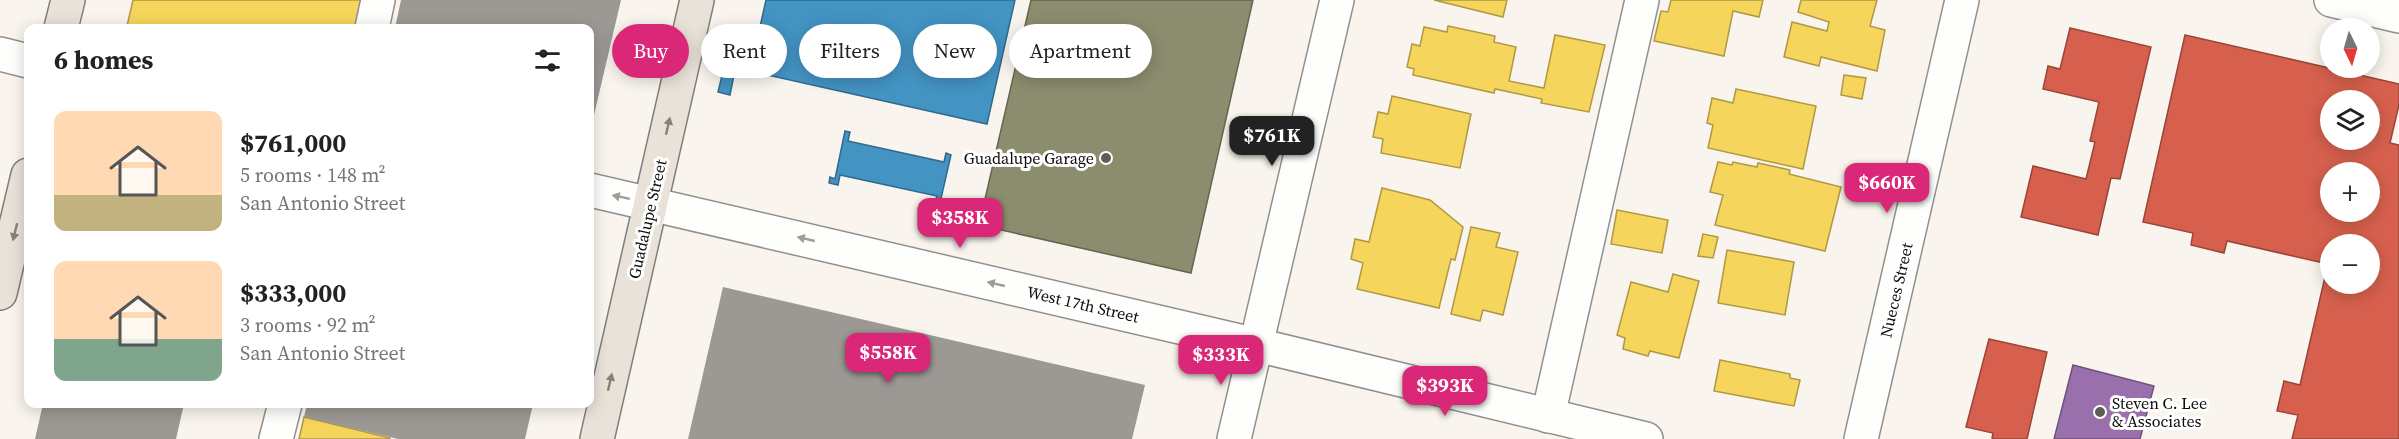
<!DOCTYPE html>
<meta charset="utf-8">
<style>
:root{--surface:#fff;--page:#f2f2f2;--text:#222;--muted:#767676;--accent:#db2777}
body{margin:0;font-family:"Source Serif 4",serif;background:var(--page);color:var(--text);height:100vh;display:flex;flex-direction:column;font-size:22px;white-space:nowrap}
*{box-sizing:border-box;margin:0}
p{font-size:20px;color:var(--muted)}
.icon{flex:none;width:33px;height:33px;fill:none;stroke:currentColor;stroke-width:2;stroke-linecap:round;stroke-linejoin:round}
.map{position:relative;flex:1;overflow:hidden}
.side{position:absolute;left:24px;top:24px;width:570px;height:384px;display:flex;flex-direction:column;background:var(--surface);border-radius:12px;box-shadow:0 3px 15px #0003}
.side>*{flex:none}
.hud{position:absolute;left:612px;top:24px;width:570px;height:54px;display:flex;gap:12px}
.needle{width:39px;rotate:175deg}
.fabs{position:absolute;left:2320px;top:18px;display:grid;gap:12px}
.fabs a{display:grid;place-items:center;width:60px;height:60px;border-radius:50%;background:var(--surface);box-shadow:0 3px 15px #0003;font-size:30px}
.price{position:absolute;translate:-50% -51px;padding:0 14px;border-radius:12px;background:var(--accent);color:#fff;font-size:20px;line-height:39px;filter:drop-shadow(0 2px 3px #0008)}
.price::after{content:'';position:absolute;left:50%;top:36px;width:18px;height:14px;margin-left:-9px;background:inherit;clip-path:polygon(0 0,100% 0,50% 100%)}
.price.selected{background:#222;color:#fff}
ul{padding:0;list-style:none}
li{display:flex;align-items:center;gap:18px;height:150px;padding:0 30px}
li span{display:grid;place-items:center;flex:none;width:168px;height:120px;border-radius:12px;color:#555}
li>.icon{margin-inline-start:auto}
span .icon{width:72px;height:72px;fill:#fffc;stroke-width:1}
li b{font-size:26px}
h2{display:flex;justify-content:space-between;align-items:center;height:72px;padding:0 30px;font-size:26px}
.chip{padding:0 21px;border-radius:27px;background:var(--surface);box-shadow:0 3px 15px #0003;font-size:21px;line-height:54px}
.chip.selected{background:var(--accent);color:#fff}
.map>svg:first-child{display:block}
.homes{fill:#f6d55c;stroke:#b09844;stroke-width:1.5}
.shops{fill:#d6604d;stroke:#994639;stroke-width:1.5;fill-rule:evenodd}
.offices{fill:#9970ab;stroke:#6e527b;stroke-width:1.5}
.schools{fill:#4393c3;stroke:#326a8c;stroke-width:1.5}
.industry{fill:#8c8c6e;stroke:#656550;stroke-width:1.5}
.building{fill:#9c9894}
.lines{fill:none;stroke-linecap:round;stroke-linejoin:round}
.minor-casing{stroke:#92908d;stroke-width:36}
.major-casing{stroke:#7f7e7a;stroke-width:36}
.minor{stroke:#fefefc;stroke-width:33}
.major{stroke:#e9e2d9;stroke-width:33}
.oneway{fill:#85817c}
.oneway2{fill:#9d9d9c}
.poi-dot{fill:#5e5d5a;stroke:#fff;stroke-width:2}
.labels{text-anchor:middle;stroke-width:6;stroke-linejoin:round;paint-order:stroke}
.poi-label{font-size:16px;fill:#0b0b0b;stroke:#fff;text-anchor:end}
.street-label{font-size:16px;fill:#0b0b0b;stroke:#fff}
</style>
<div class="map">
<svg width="2399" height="439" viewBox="0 0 2399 439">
<rect width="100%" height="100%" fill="#f9f5ee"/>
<!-- homes -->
<g class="homes">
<polygon points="133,0 361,0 355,28 138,28 127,26"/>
<polygon points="1434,0 1507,0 1503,17"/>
<polygon points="1671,0 1763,0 1759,17 1733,11 1724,56 1654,41 1661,11 1668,12"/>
<polygon points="1801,0 1877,0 1870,26 1885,30 1877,71 1821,57 1819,66 1784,57 1792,22 1827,31 1829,22 1798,12"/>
<polygon points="1448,26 1495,36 1494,42 1516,47 1509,81 1544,88 1555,35 1605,45 1589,112 1541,103 1542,99 1495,89 1494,93 1413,75 1414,69 1407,67 1412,44 1420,46 1424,27 1447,32"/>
<polygon points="1844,75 1866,78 1862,99 1841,95"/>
<polygon points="1736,89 1816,106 1803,169 1708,148 1713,125 1707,123 1712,98 1733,103"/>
<polygon points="1392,96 1471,114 1460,168 1381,153 1383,139 1373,137 1378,112 1388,114"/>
<polygon points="1718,162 1732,165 1733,162 1757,167 1758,163 1790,170 1789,174 1841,187 1825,251 1715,225 1723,195 1710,192"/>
<polygon points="1382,188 1430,200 1463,227 1455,260 1451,259 1439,308 1357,289 1363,263 1351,259 1355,239 1369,242"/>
<polygon points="1617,210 1668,220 1662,253 1611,244"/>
<polygon points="1471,227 1500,233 1496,247 1518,252 1503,315 1483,310 1480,321 1451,314"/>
<polygon points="1703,234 1718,237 1713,258 1698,256"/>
<polygon points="1727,250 1794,262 1785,315 1718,303"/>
<polygon points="1673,274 1699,281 1679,358 1650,351 1648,356 1623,349 1625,338 1617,335 1631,282 1668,292"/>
<polygon points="1720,360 1790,374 1790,378 1800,380 1794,406 1714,391"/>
<polygon points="304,417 390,438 390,439 299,439"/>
</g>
<!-- shops -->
<g class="shops">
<polygon points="2070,28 2151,47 2120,179 2111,178 2098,235 2021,217 2033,166 2086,179 2095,142 2090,141 2099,102 2043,89 2048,66 2060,69"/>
<path d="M 2185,35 L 2399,84 L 2399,105 L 2390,143 L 2399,145 L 2399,439 L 2292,439 L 2298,415 L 2277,411 L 2284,381 L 2300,385 L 2328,264 L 2227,241 L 2224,253 L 2191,245 L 2193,233 L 2143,222 ZM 2331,100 L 2370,100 L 2370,140 L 2331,140 ZM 2331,172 L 2370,172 L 2370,212 L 2331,212 ZM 2331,244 L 2370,244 L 2370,284 L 2331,284 Z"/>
<polygon points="1989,339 2047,352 2027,439 1995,439 1992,438 1993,433 1966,427"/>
</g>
<!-- offices -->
<polygon class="offices" points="2073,365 2154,386 2140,439 2054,439"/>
<!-- schools -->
<g class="schools">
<polygon points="766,0 1015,0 987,124 750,71"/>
<polygon points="724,67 735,70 730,95 718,92"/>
<polygon points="845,131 850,132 848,141 944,162 946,153 951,155 939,207 934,206 937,196 840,175 838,185 829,183 830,177 835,179"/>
</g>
<!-- industry -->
<polygon class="industry" points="1031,0 1253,0 1191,273 979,225"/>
<!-- building -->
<g class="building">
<polygon points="401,0 621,0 590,132 590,28 395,28"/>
<polygon points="723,287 1145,385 1132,439 688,439"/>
<polygon points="43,404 184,404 176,439 35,439"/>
<polygon points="307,404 533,404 525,439 398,439 304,417"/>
</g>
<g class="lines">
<!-- minor casing -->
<g class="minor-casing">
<g id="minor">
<polyline points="2331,0 2399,16"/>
<polyline points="372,28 378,0"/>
<polyline points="0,54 28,61"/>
<polyline points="590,190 1257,345 1646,439"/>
<polyline points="1548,416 1642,0"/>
<polyline points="276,439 285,404"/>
<polyline points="1234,439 1337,0"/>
<polyline points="1861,439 1962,0"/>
</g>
</g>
<!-- major casing -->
<g class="major-casing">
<g id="major">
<polyline points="61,28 68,0"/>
<polyline points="0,293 28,175"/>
<polyline points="597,439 697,0"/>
</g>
</g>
<!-- minor -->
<use href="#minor" class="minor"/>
<!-- major -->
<use href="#major" class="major"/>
</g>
<!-- one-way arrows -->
<defs><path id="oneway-solid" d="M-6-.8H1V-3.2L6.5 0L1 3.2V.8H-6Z" transform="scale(1.5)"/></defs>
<g class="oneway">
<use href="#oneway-solid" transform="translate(668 126) rotate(-77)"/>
<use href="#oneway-solid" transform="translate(15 232) rotate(104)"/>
<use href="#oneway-solid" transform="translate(610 382) rotate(-77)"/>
</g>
<g class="oneway2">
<use href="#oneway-solid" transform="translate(621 197) rotate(-168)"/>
<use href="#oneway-solid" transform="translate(806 239) rotate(-167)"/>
<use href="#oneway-solid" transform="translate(996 284) rotate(-167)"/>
</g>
<!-- markers -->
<g class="poi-dot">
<circle cx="1106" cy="158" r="6"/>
<circle cx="2100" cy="412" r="6"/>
</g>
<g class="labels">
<!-- poi labels -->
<g class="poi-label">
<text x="1094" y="164">Guadalupe Garage</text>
<text x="2112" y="409" text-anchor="start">Steven C. Lee<tspan x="2112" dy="18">&amp; Associates</tspan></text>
</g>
<!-- street labels -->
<g class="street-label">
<text transform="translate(647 219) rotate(-77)" y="6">Guadalupe Street</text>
<text transform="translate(1896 290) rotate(-77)" y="6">Nueces Street</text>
<text transform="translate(1083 304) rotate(13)" y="6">West 17th Street</text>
</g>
</g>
</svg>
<div class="fabs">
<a><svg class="needle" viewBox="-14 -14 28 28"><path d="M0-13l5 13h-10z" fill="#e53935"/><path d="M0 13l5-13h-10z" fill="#767676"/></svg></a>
<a><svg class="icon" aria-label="layers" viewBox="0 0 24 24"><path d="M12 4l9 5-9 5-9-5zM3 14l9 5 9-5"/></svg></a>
<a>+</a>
<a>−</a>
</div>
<b class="price selected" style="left:1272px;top:167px">$761K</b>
<b class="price" style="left:1887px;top:214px">$660K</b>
<b class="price" style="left:960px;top:249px">$358K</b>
<b class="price" style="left:888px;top:384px">$558K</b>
<b class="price" style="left:1221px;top:386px">$333K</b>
<b class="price" style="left:1445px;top:417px">$393K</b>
<div class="hud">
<a class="chip selected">Buy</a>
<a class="chip">Rent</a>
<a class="chip">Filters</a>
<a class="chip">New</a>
<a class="chip">Apartment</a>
</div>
<section class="side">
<h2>6 homes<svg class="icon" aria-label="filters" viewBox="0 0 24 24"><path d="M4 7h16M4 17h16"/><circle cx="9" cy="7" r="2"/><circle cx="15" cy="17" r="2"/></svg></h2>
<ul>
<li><span style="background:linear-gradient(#ffd9b3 70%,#c2b280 0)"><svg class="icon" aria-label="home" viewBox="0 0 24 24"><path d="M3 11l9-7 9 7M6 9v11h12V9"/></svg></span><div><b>$761,000</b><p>5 rooms · 148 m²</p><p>San Antonio Street</p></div></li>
<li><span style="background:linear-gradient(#ffd9b3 65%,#7fa58c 0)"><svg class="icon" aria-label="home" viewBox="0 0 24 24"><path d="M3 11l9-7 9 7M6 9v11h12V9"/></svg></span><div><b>$333,000</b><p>3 rooms · 92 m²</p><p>San Antonio Street</p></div></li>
</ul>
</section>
</div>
